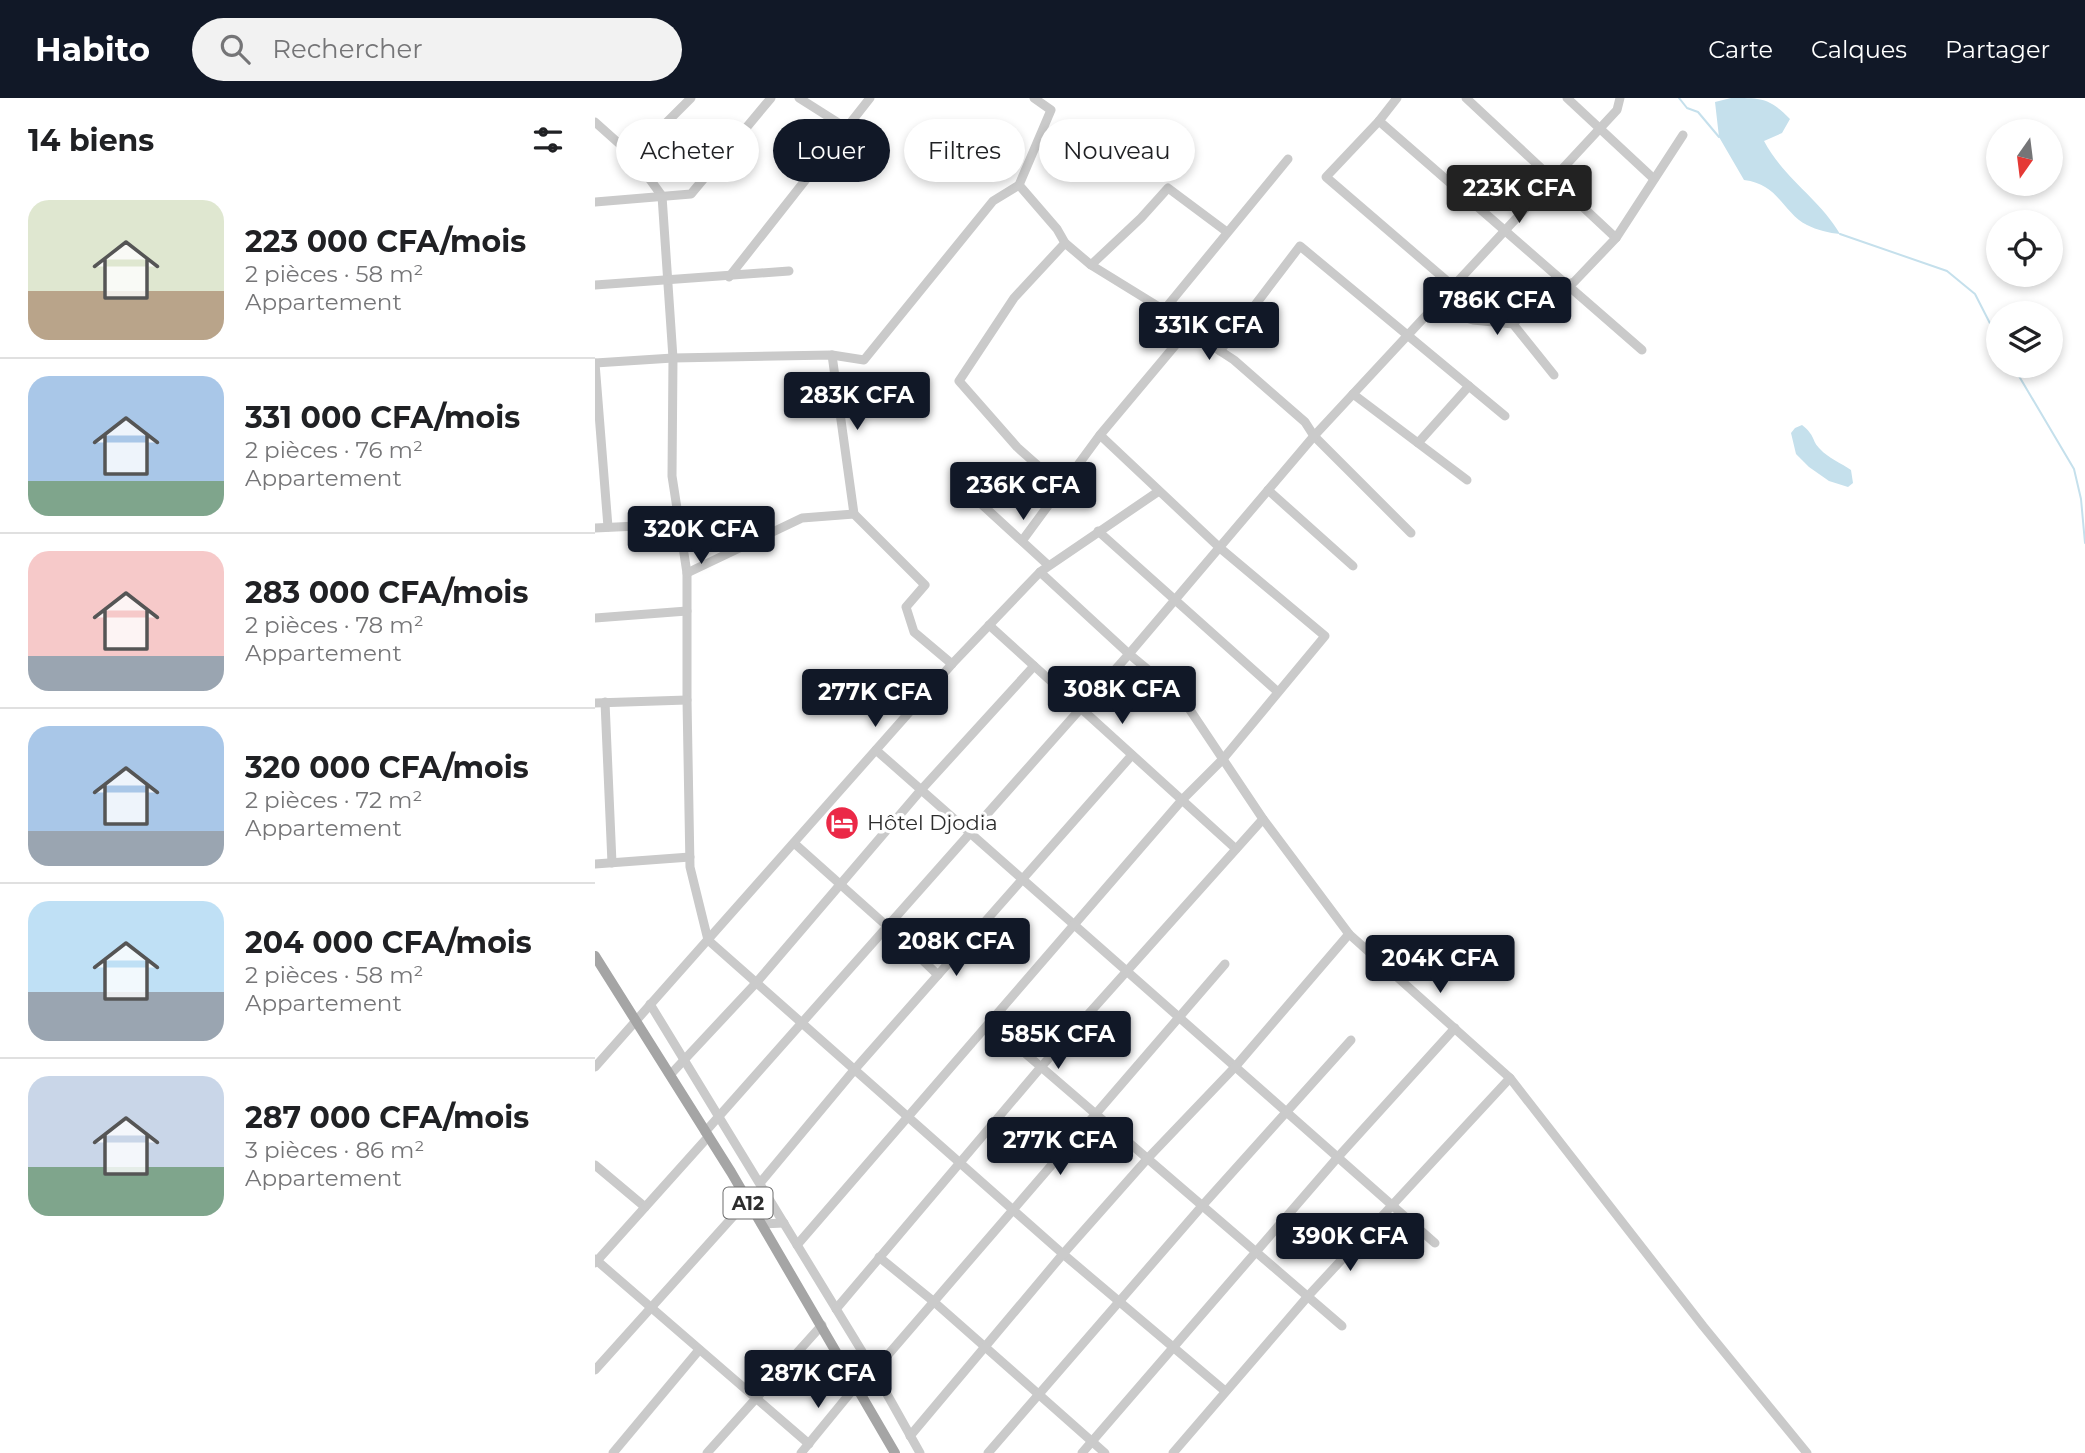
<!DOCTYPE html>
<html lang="fr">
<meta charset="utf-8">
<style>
:root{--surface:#fff;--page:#f2f2f2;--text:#202124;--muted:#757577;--line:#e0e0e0;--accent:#111827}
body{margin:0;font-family:Montserrat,sans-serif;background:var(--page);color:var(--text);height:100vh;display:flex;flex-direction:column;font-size:26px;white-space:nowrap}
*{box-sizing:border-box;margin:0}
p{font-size:23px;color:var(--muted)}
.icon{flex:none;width:38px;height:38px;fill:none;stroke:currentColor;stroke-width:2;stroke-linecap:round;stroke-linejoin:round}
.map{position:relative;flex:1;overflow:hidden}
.sheet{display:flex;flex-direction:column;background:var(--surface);width:595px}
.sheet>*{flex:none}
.banner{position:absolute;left:21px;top:21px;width:665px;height:63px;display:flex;gap:14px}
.needle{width:46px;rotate:194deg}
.buttons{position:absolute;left:1391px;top:21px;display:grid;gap:14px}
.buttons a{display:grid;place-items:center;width:77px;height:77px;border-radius:50%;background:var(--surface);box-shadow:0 4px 10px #0003;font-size:35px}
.price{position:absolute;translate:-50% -60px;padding:0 16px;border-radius:7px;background:var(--accent);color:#fff;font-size:23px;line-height:46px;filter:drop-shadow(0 2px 4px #0008)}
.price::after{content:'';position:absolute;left:50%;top:42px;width:21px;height:16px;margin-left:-10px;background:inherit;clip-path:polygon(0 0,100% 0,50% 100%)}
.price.on{background:#222;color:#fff}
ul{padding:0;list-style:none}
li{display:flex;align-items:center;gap:21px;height:175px;padding:0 28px}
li+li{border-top:2px solid var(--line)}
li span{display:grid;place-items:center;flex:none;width:196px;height:140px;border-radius:21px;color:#555}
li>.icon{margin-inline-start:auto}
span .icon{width:84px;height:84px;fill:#fffc;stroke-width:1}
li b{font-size:30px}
h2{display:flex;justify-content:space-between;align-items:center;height:84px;padding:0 28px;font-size:30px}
.pill{padding:0 24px;border-radius:32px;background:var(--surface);box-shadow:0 4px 10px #0003;font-size:24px;line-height:63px}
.pill.on{background:var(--accent);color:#fff}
header{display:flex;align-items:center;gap:42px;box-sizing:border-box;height:98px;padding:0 35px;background:var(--accent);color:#fff}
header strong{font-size:33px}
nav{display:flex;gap:38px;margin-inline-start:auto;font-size:24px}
.search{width:490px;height:63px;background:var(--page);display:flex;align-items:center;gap:18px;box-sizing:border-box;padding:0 24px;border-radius:38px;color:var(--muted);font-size:26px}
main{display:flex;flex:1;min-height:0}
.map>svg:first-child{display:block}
.water{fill:#c5e0ec}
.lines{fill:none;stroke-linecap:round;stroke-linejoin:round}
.stream{stroke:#c5e0ec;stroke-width:2}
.minor{stroke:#cacaca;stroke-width:9}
.major{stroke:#a5a5a5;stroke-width:10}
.labels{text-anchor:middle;stroke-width:7;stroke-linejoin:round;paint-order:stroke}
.shield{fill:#fff;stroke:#6c6c6c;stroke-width:2}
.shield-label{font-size:19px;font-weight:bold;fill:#2d2d2d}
.poi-label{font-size:21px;fill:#2d2d2d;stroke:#fff;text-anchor:start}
</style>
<header>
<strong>Habito</strong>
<div class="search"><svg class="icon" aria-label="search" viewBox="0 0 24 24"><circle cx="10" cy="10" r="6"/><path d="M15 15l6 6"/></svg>Rechercher</div>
<nav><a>Carte</a><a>Calques</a><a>Partager</a></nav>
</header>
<main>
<section class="sheet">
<h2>14 biens<svg class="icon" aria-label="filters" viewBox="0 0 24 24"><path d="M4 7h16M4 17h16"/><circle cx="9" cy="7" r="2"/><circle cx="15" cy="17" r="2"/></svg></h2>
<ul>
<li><span style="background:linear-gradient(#dfe7d0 65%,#b9a48a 0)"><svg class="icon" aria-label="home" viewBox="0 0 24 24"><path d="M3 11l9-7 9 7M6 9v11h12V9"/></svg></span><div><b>223 000 CFA/mois</b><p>2 pièces · 58 m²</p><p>Appartement</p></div></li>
<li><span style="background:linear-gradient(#a9c7e8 75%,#7fa58c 0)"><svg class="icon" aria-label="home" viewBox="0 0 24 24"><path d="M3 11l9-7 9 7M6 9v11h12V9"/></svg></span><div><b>331 000 CFA/mois</b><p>2 pièces · 76 m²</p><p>Appartement</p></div></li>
<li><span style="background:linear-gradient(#f6c9c9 75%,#9aa5b1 0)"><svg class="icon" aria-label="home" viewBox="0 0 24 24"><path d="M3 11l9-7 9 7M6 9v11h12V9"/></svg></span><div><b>283 000 CFA/mois</b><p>2 pièces · 78 m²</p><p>Appartement</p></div></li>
<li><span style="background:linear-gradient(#a9c7e8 75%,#9aa5b1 0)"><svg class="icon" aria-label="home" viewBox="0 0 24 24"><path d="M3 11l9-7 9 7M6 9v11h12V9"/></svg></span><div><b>320 000 CFA/mois</b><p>2 pièces · 72 m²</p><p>Appartement</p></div></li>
<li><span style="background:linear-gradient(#bfe0f5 65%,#9aa5b1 0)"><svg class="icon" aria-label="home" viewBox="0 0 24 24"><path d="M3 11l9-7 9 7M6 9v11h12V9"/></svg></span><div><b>204 000 CFA/mois</b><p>2 pièces · 58 m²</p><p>Appartement</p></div></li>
<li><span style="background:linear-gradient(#c9d6e8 65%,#7fa58c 0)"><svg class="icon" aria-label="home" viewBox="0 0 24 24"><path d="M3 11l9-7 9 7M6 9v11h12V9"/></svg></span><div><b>287 000 CFA/mois</b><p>3 pièces · 86 m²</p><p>Appartement</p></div></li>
</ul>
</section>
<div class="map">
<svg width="1490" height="1355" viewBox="0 0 1490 1355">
<rect width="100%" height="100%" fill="#fff"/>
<!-- water -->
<g class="water">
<path d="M 1136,0 C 1168,0 1174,0 1195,21 L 1187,35 L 1169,43 C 1190,82 1224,100 1245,136 C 1234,135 1222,132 1212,127 C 1188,115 1184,86 1149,82 L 1124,39 L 1120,4 Z"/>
<path d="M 1207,327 C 1221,338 1216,342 1225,351 C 1233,360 1246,365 1256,372 L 1258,385 L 1253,389 L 1234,383 L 1214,369 L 1201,356 L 1196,335 L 1200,330 Z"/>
</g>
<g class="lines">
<!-- stream -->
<g class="stream">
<polyline points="1084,0 1092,10 1103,14 1124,39"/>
<polyline points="1245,136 1352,173 1380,196 1404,243"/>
<polyline points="1418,268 1479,371 1486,401 1490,445"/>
</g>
<!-- minor -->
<g class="minor">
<polyline points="204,0 253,31"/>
<polyline points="802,0 784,23 731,79 859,189"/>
<polyline points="871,0 1021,140"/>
<polyline points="972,0 1059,81"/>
<polyline points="784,23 1047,252"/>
<polyline points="0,24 38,58 67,98 78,260 77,378 92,475 92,602 95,769 113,842 468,1156 630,1293"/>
<polyline points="38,58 96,0"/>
<polyline points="424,87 462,131 470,145 496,167 569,212 593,232 639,262 710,324 719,338 816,435"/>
<polyline points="0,104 96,96 176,0"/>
<polyline points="496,167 546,120 573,90 632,134"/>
<polyline points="134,179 275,0"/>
<polyline points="0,187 194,173"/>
<polyline points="839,211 878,222 918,226 959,277"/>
<polyline points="569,212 693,61"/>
<polyline points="918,226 940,203 964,189 979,184 1021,140 1088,37"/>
<polyline points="625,253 705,148 910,318"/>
<polyline points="237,257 259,416"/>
<polyline points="0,265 78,260 237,257 269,262 398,103 424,87 456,12 439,0"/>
<polyline points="0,265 13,429"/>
<polyline points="758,296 872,382"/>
<polyline points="823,345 874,288"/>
<polyline points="466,388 422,349 364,283 419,200 470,145"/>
<polyline points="673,392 758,468"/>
<polyline points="383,403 453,467"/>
<polyline points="0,430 85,426"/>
<polyline points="503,433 683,594"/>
<polyline points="427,443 505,337 593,232"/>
<polyline points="445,474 534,556 587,600 668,721 754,836 915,980 1108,1228 1212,1355"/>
<polyline points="92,475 207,420 259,416 330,487 311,509 319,534 357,566"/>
<polyline points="0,520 92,513"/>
<polyline points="394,527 641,751"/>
<polyline points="10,604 17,765"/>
<polyline points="0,605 92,602"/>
<polyline points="281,652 840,1145"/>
<polyline points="199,745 293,829 343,877"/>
<polyline points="0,766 95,759"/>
<polyline points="55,906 279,1273 325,1355"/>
<polyline points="395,925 747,1228"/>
<polyline points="0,969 357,566 445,474 564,393"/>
<polyline points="75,977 161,885 326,692 439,568"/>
<polyline points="110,1034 534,556 719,338 1022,12 1025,0"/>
<polyline points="0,1067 50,1109"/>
<polyline points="165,1085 260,971 537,657"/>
<polyline points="166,1126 189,1125"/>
<polyline points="202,1147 587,702 628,661 730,538 625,450 505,337"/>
<polyline points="284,1159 338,1203 510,1355"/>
<polyline points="0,1161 214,1346"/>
<polyline points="0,1165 113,1039"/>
<polyline points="241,1211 446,969 668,721"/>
<polyline points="0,1272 152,1103"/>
<polyline points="279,1273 630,866"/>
<polyline points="315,1338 468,1156 553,1060 640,969 754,836"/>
<polyline points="18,1355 104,1252"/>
<polyline points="112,1355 227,1227"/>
<polyline points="206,1355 261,1288"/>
<polyline points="393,1355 607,1108 756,942"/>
<polyline points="487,1355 743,1059 860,930"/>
<polyline points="578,1355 714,1197 915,980"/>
</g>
<!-- major -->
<polyline class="major" points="0,858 136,1074 300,1355"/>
</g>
<!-- icons -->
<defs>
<g id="hotel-disc" transform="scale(1.75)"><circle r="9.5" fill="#eb2947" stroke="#fff"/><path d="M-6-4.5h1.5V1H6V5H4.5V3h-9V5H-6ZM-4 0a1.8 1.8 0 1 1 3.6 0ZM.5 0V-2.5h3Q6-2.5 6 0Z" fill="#fff"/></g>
</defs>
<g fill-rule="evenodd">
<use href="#hotel-disc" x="247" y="725"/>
</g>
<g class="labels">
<!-- shield labels -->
<rect class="shield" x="128.5" y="1089.5" width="49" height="31" rx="5"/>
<g class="shield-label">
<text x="153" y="1112">A12</text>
</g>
<!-- poi labels -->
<g class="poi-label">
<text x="272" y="732">Hôtel Djodia</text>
</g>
</g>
</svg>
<div class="buttons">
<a><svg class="needle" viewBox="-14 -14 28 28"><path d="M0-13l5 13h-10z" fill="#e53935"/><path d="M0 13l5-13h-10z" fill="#757577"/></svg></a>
<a><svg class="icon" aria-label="locate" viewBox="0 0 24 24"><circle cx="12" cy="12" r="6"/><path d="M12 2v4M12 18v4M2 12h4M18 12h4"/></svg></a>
<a><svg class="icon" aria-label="layers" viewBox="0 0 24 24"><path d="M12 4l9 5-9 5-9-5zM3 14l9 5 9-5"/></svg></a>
</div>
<b class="price on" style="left:924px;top:127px">223K CFA</b>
<b class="price" style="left:902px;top:239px">786K CFA</b>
<b class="price" style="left:614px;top:264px">331K CFA</b>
<b class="price" style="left:262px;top:334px">283K CFA</b>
<b class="price" style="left:428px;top:424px">236K CFA</b>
<b class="price" style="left:106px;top:468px">320K CFA</b>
<b class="price" style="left:527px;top:628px">308K CFA</b>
<b class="price" style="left:280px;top:631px">277K CFA</b>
<b class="price" style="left:361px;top:880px">208K CFA</b>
<b class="price" style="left:845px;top:897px">204K CFA</b>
<b class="price" style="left:463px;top:973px">585K CFA</b>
<b class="price" style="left:465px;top:1079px">277K CFA</b>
<b class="price" style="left:755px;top:1175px">390K CFA</b>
<b class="price" style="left:223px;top:1312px">287K CFA</b>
<div class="banner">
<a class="pill">Acheter</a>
<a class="pill on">Louer</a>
<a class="pill">Filtres</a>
<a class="pill">Nouveau</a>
</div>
</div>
</main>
